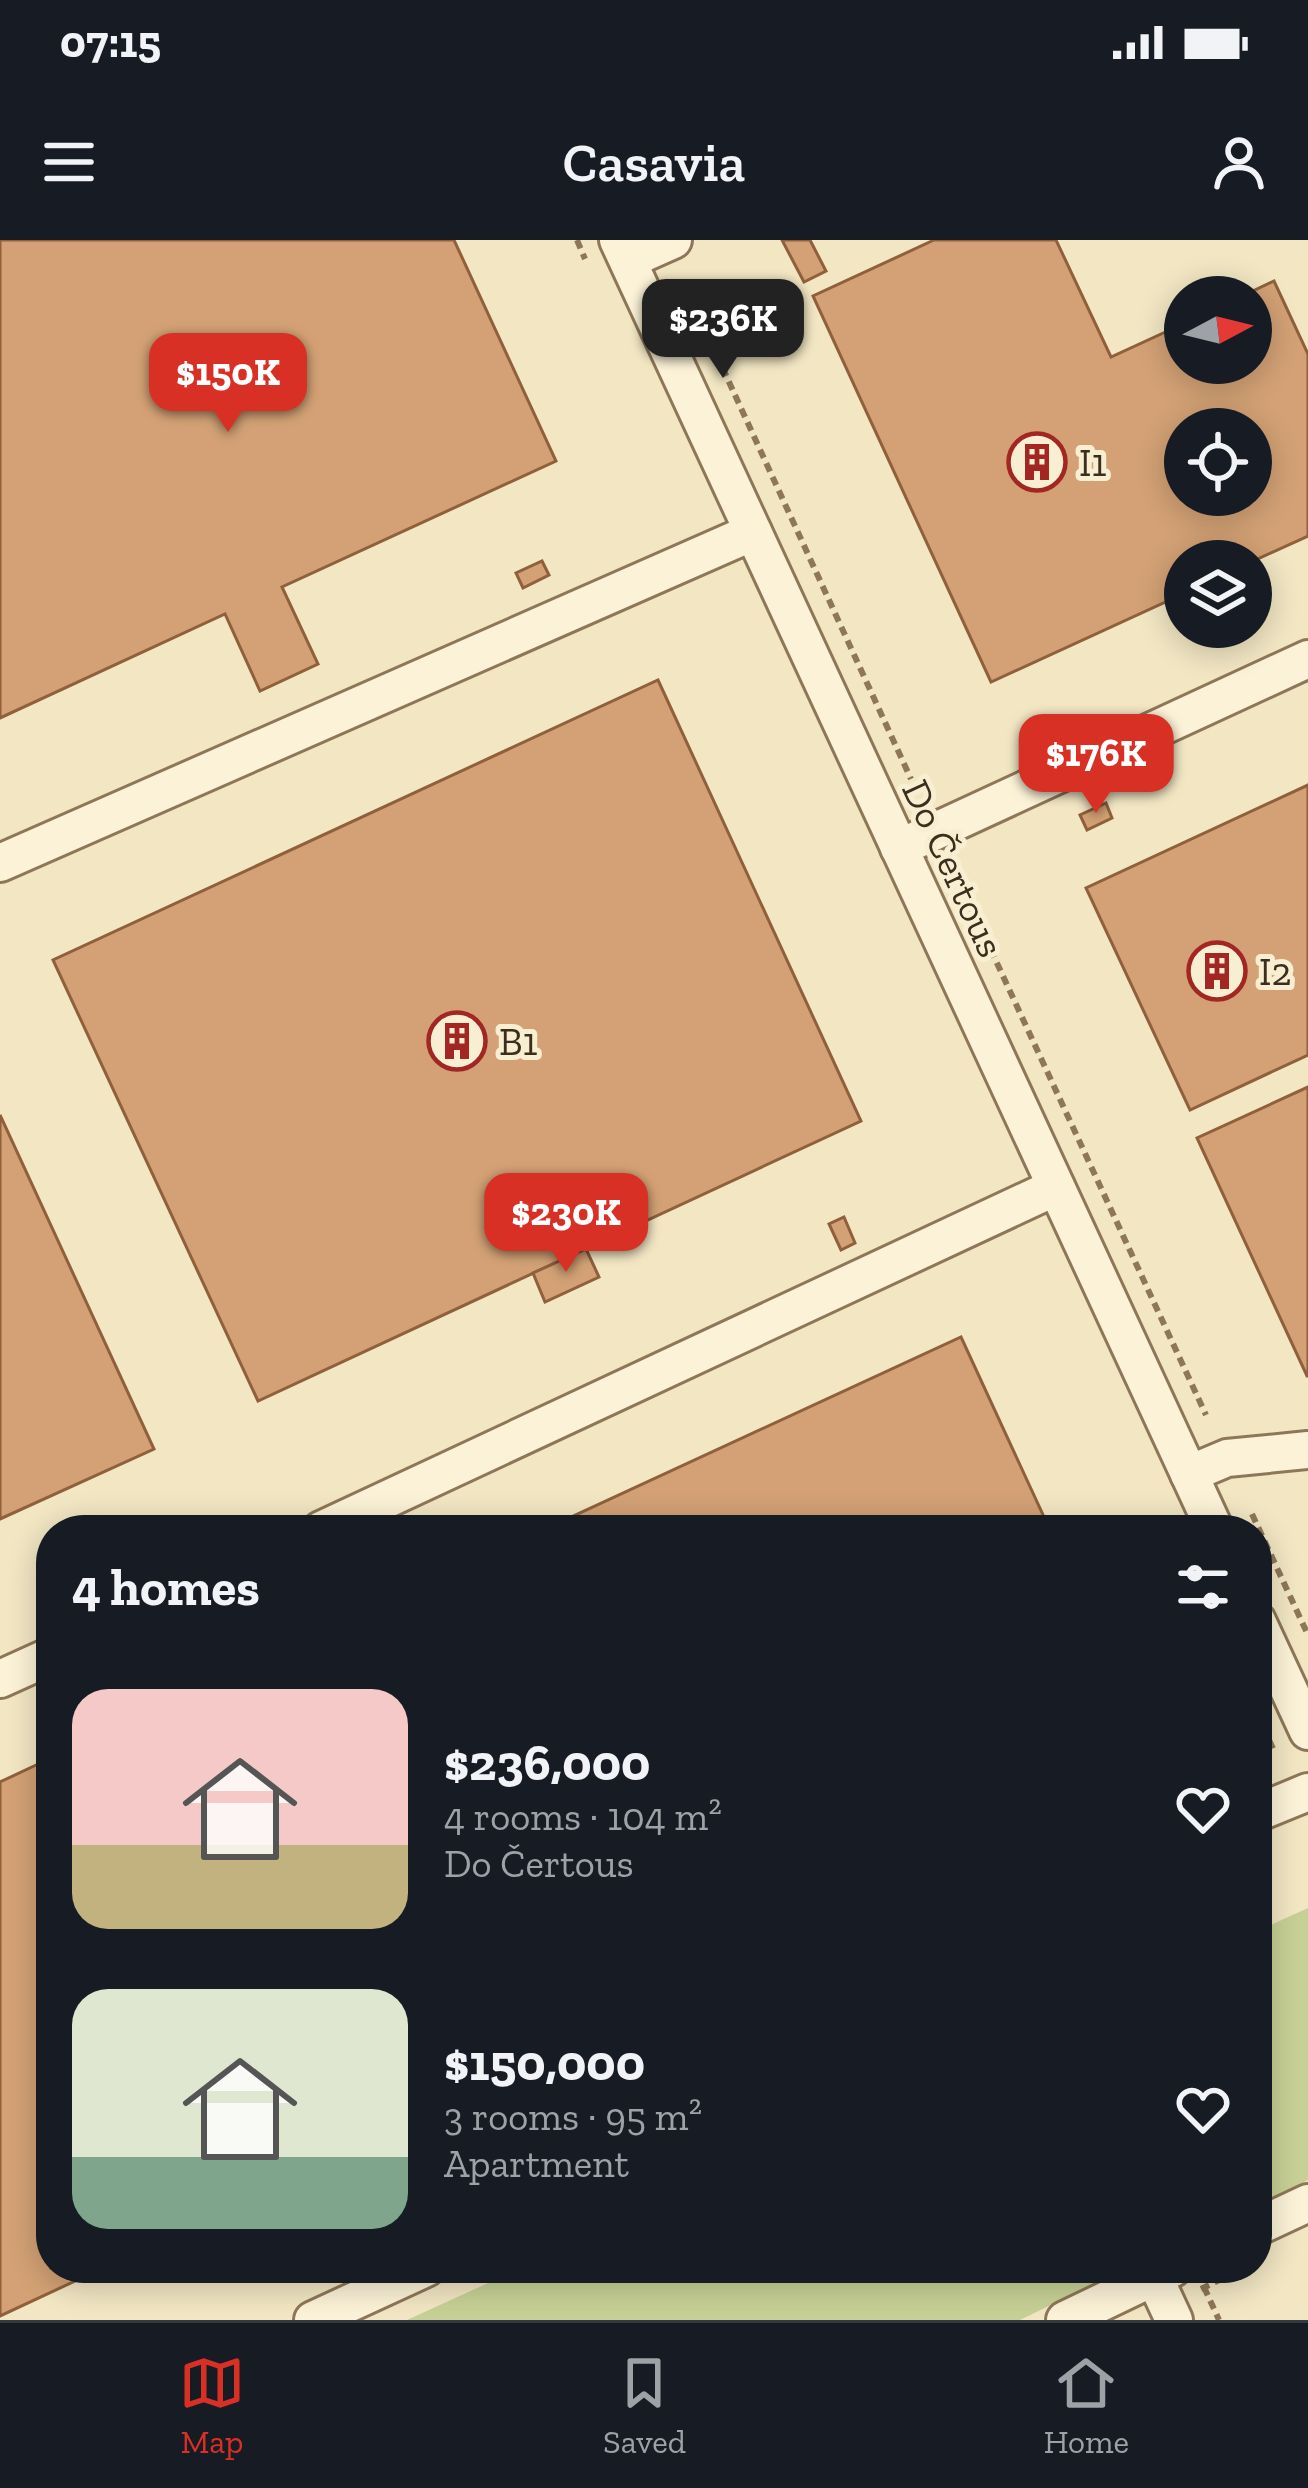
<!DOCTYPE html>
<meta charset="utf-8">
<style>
:root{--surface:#171b24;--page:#20242c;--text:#f1f3f6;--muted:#9ea1a6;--line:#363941;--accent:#d93025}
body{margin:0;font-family:"Zilla Slab",serif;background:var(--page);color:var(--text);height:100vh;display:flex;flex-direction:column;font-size:45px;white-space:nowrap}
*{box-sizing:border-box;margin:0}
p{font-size:39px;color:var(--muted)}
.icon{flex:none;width:66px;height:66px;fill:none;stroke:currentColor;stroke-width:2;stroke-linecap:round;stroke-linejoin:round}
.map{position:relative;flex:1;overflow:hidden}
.panel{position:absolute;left:36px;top:1275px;width:1236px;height:768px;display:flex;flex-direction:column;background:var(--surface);border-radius:48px;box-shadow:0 6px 30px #0003}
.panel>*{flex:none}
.needle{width:78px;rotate:83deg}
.fabs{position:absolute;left:1164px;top:36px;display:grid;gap:24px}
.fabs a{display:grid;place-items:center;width:108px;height:108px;border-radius:50%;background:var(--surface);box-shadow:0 6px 30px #0003;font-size:60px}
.price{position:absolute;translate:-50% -102px;padding:0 27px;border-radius:24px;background:var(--accent);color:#fff;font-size:39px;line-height:78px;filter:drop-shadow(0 3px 6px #0008)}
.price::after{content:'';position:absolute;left:50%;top:72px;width:36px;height:27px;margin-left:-18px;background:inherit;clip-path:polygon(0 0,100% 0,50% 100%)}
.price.active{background:#222;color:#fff}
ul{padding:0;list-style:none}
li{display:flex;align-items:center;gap:36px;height:300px;padding:0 36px}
li span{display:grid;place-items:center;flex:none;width:336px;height:240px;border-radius:36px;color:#555}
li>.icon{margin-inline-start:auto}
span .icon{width:144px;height:144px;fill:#fffc;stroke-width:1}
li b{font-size:51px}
h2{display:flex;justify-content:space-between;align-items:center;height:144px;padding:0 36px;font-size:51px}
.status{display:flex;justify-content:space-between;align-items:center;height:84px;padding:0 60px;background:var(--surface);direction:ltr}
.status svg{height:33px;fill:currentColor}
header{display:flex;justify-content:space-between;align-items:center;height:156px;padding:0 36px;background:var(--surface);font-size:54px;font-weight:600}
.dock{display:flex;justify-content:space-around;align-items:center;height:168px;border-top:3px solid var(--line);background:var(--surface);font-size:33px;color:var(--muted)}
.dock a{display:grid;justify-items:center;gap:6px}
.dock .active{color:var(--accent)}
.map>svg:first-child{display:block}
.green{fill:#c7d195}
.building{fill:#d3a175;stroke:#8f603b;stroke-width:3;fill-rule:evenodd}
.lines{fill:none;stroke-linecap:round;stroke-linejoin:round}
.minor-casing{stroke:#8e7758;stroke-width:42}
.path{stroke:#8e7758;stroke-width:6;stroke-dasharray:9 6;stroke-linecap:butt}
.minor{stroke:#fbf2d7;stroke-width:36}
.labels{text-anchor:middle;stroke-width:10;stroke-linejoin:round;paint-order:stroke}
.poi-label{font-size:39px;fill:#3c2e1d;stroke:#f8efd3;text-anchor:start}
.street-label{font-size:39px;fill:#3c2e1d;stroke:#f8efd3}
</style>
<div class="status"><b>07:15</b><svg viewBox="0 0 49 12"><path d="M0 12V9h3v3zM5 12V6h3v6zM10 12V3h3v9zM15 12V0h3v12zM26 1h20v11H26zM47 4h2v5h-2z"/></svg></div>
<header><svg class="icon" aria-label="menu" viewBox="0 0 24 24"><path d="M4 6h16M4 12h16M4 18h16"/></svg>Casavia<svg class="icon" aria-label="person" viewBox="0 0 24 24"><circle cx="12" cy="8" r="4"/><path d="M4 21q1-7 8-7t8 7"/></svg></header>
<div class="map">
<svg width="1308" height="2080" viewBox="0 0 1308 2080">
<rect width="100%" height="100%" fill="#f2e6c3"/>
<!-- green -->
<g class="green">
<polygon points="1308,1668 1308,1940 1257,1965 1257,1691"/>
<polygon points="521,2028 1127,2028 1020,2080 407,2080"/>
</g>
<!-- building -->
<g class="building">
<polygon points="0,0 454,0 556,221 282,347 318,424 260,451 225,374 0,478"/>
<polygon points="782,0 810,0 826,31 804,42"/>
<path d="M 934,0 L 1056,0 L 1111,117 L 1185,83 L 1185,123 L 1251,123 L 1251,57 L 1240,57 L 1274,41 L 1308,114 L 1308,296 L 1251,322 L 1185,321 L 1185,353 L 991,442 L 813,56 ZM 1185,189 L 1251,189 L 1251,255 L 1185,255 Z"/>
<polygon points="542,321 549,335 523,348 516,333"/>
<polygon points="658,440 861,881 258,1161 53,720"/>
<polygon points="1308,545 1308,815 1190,870 1086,648"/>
<polygon points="1106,563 1112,578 1087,590 1080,575"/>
<polygon points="1308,847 1308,1136 1307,1136 1197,898"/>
<polygon points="0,875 154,1209 0,1279"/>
<polygon points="844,977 855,1003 841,1010 829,984"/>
<polygon points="586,1009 599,1037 545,1062 533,1033"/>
<polygon points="961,1097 1050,1290 543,1290"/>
<polygon points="51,1518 51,2028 103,2028 0,2076 0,1542"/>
</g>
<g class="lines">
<!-- minor casing -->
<g class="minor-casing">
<g id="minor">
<polyline points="618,0 1215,1290"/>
<polyline points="628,20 673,0"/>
<polyline points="899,608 1308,419"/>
<polyline points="0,623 753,292"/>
<polyline points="1189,1234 1227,1218 1308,1210"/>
<polyline points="321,1290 1056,947"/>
<polyline points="1257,1381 1308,1491"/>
<polyline points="0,1439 51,1416"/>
<polyline points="1257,1573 1308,1552"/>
<polyline points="1257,1987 1308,1963"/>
<polyline points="1154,2037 1174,2080"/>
<polyline points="313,2080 426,2028"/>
<polyline points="1065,2080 1173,2028"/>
</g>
</g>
<!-- path -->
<g class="path">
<polyline points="577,0 585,19"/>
<polyline points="685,46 911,539"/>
<polyline points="959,641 1206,1175"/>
<polyline points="1252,1274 1308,1395"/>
<polyline points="1257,1473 1274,1511"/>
<polyline points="1204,2047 1219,2080"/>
<polyline points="1201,2049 1244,2028"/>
</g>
<!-- minor -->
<use href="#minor" class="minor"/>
</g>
<!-- icons -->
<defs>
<g id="building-ring" transform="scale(3)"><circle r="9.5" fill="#f8efd3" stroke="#a22722" stroke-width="1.5"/><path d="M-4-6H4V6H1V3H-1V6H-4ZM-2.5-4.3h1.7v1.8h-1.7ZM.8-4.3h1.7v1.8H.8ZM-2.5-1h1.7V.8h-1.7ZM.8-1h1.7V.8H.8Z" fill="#a22722"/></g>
</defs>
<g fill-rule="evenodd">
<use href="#building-ring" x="1037" y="222"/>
<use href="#building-ring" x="1217" y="731"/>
<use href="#building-ring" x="457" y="801"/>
</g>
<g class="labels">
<!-- poi labels -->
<g class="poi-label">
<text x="1079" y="236">I1</text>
<text x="1259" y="745">I2</text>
<text x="499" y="815">B1</text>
</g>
<!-- street labels -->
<g class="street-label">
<text transform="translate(954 628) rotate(65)" y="14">Do Čertous</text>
</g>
</g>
</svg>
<div class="fabs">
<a><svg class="needle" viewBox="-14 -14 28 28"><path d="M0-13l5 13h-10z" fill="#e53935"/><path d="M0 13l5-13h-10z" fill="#9ea1a6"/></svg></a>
<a><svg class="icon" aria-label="locate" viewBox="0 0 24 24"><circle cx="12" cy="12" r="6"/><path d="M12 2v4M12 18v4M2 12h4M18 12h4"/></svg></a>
<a><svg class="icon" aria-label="layers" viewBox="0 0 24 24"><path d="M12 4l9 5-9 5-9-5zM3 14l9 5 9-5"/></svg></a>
</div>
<b class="price active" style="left:723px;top:141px">$236K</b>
<b class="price" style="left:228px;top:195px">$150K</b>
<b class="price" style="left:1096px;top:576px">$176K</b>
<b class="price" style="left:566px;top:1035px">$230K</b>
<section class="panel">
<h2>4 homes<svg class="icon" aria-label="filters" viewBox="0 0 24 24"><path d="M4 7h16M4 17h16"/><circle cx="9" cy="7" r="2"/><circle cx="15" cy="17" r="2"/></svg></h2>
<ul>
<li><span style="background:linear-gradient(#f6c9c9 65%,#c2b280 0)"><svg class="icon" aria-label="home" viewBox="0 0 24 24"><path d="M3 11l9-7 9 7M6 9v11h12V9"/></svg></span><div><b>$236,000</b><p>4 rooms · 104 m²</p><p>Do Čertous</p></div><svg class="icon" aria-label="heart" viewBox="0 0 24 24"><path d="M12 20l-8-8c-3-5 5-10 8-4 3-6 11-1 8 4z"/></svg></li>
<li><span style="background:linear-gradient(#dfe7d0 70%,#7fa58c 0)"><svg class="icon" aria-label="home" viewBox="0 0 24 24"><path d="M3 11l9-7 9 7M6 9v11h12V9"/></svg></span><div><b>$150,000</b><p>3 rooms · 95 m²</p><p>Apartment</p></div><svg class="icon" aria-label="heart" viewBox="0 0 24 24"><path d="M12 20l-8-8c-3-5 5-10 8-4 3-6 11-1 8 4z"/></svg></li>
</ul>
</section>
</div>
<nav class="dock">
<a class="active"><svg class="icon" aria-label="map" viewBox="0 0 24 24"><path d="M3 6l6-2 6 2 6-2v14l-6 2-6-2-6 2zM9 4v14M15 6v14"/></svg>Map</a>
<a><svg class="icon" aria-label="saved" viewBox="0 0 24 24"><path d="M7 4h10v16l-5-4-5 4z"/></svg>Saved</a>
<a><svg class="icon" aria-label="home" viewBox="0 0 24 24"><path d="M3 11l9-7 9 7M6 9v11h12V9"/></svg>Home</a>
</nav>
